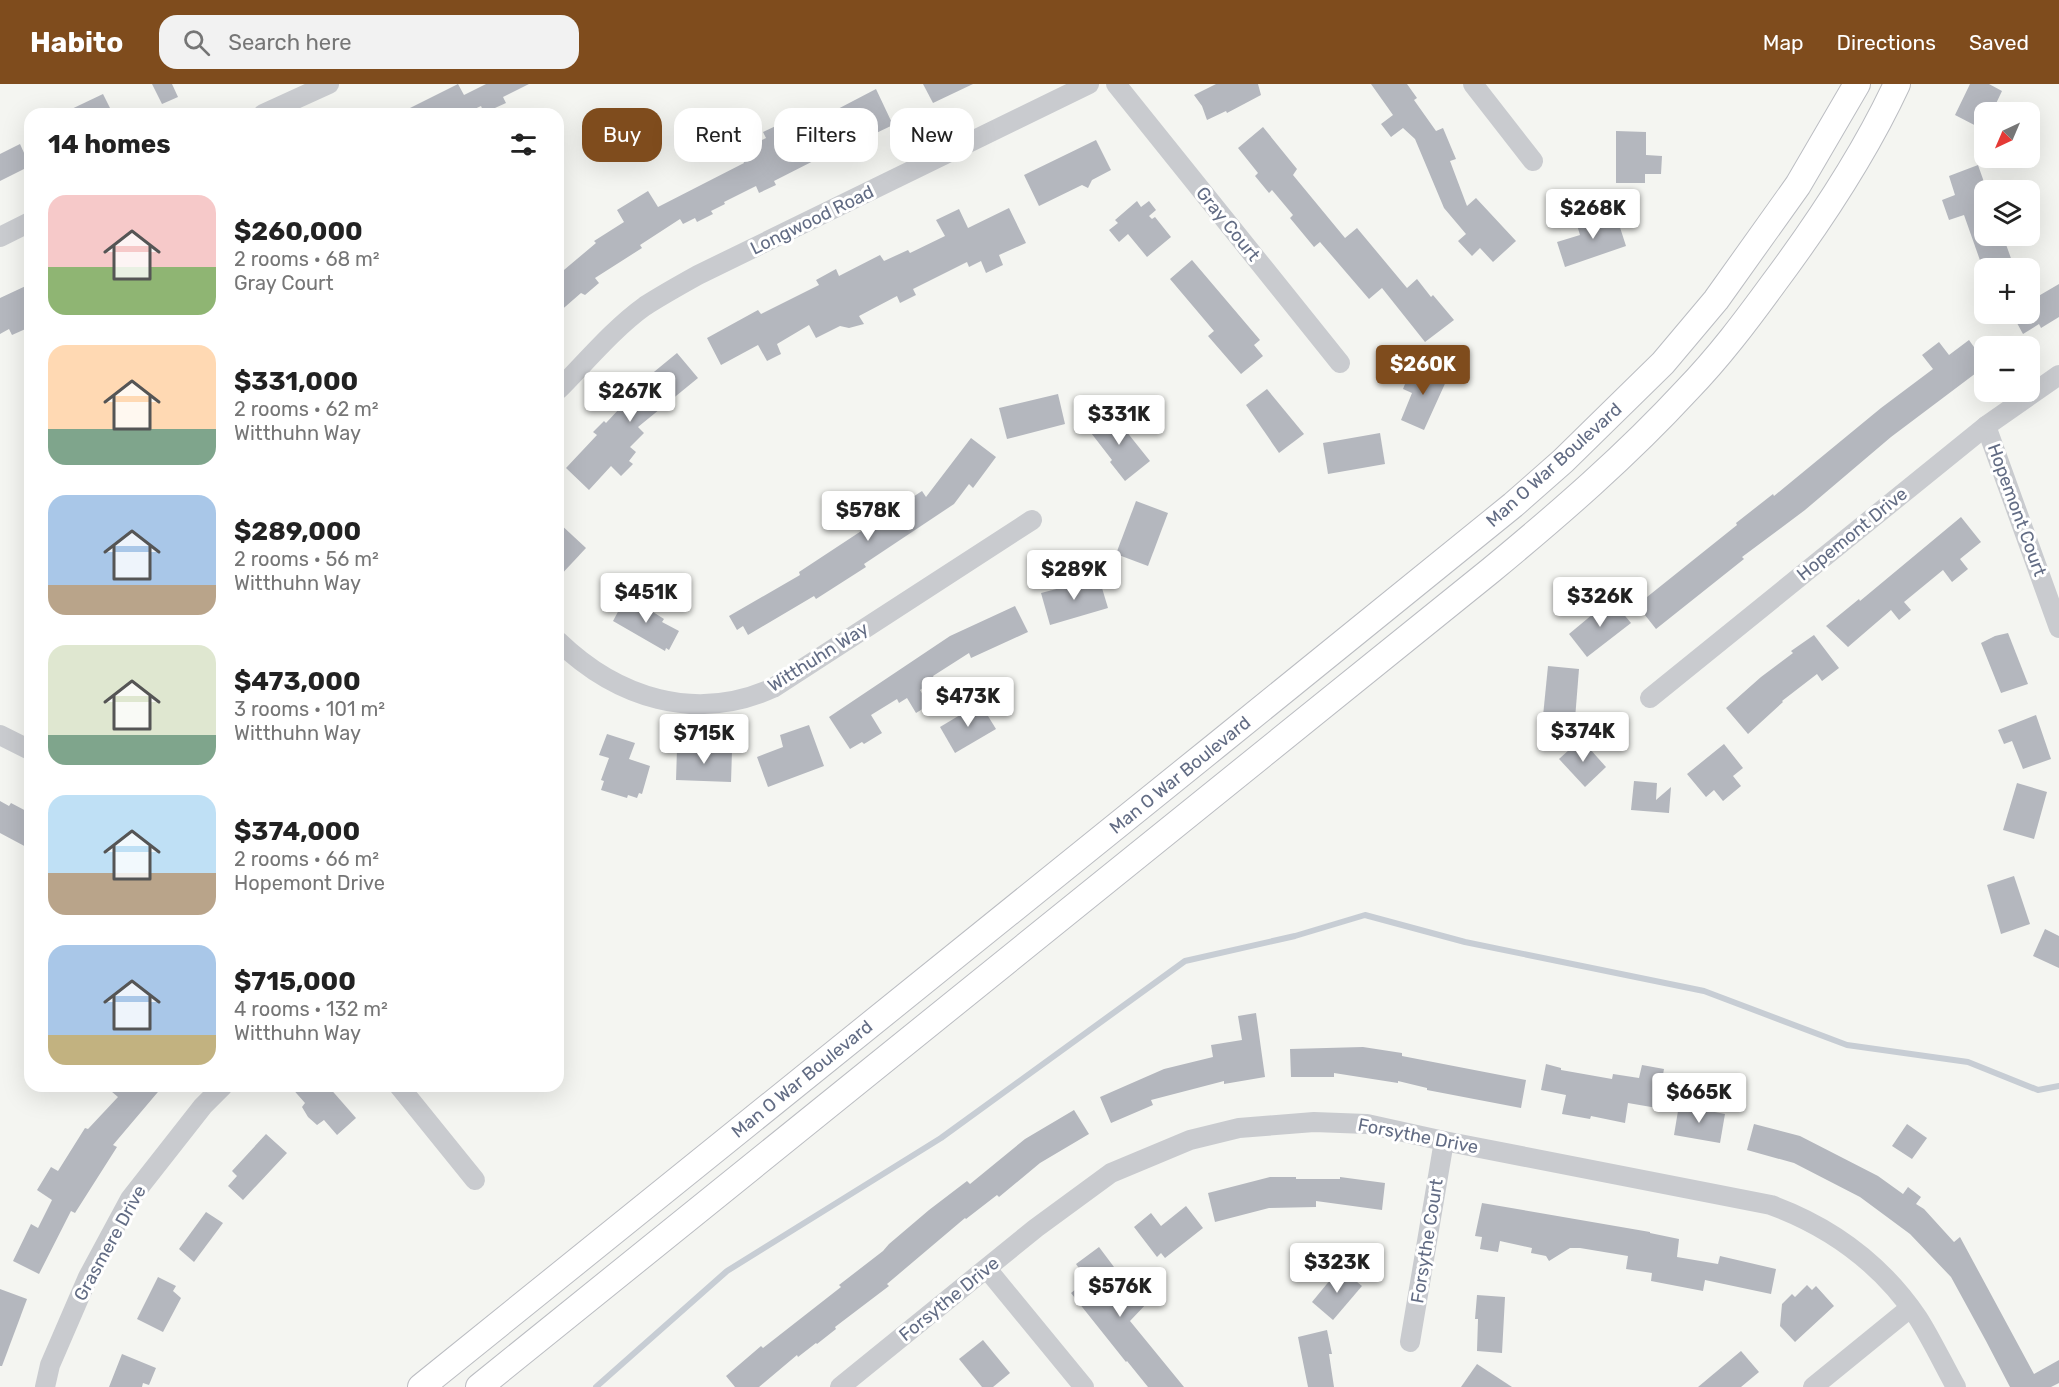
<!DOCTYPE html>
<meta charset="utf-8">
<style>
:root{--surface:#fff;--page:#f2f2f2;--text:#222;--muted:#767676;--accent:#7f4c1d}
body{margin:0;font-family:Rubik,sans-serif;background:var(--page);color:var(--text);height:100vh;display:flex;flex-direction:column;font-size:22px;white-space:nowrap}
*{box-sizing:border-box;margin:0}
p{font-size:20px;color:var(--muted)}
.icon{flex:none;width:33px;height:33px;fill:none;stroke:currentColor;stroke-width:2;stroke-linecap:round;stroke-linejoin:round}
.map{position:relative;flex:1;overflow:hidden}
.side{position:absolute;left:24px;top:24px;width:540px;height:984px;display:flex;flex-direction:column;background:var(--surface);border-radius:18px;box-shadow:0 6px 24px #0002}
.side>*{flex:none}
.guide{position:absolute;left:582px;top:24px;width:570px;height:54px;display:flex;gap:12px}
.needle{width:39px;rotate:224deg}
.tools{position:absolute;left:1974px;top:18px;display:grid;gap:12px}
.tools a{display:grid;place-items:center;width:66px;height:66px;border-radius:12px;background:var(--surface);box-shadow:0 6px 24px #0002;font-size:30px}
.price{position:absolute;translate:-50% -51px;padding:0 14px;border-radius:6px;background:#fff;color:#222;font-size:20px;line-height:39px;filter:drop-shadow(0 2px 3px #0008)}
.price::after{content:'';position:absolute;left:50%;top:36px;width:18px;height:14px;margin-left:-9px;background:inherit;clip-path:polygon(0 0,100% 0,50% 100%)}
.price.active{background:var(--accent);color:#fff}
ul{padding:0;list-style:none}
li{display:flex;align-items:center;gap:18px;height:150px;padding:0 24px}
li span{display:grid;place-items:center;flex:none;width:168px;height:120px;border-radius:18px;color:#555}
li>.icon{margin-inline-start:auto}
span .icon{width:72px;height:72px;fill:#fffc;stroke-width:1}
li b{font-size:26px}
h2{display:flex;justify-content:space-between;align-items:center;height:72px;padding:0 24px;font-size:26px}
.tag{padding:0 21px;border-radius:18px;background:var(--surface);box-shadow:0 6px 24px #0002;font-size:21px;line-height:54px}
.tag.active{background:var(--accent);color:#fff}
header{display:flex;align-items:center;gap:36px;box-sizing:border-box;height:84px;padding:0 30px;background:var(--accent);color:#fff}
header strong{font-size:28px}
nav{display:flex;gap:33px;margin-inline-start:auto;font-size:21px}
.search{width:420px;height:54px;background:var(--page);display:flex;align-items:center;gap:15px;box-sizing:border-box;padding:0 21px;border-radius:18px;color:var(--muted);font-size:22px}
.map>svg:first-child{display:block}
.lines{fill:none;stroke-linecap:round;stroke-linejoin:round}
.stream{stroke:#c7cdd4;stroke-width:6}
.building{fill:#b4b7be}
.major-casing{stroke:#bbbdc2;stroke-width:28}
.minor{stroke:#c9cbcf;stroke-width:20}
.major{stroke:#fff;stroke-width:26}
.labels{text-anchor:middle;stroke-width:6;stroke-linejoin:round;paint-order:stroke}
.street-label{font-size:18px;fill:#626c84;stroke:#fff}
</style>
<header>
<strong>Habito</strong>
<div class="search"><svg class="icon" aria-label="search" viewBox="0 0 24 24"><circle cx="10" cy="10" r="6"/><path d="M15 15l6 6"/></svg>Search here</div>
<nav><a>Map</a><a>Directions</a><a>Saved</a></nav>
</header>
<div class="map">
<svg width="2059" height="1303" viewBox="0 0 2059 1303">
<rect width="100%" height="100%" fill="#f4f5f1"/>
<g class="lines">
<!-- stream -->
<polyline class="stream" points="596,1303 727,1187 941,1054 1185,877 1295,852 1365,831 1465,858 1704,907 1847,961 1968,978 2038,1006 2059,1002"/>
</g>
<!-- building -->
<g class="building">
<polygon points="152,0 172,0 178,13 162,20"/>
<polygon points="458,0 464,11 486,0 529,0 503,13 506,19 484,29 481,22 464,30 398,30"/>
<polygon points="923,0 973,0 933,19"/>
<polygon points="1216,0 1258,0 1261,11 1227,29 1226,27 1207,36 1202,22 1194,11"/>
<polygon points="1371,0 1407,0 1417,14 1414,16 1436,47 1443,44 1456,75 1450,77 1467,122 1476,114 1516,157 1493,178 1480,164 1472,172 1458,157 1466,150 1444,124 1415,55 1403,44 1391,53 1381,40 1393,31"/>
<polygon points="1970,0 1989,0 2002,7 1992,28 1984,28 1984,46 1955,31"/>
<polygon points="876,5 893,41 851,61 853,65 837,73 833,67 774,97 776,101 759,109 756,102 724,118 725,120 711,127 713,130 697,138 695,134 683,140 680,135 640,161 642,164 595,194 599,199 585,211 581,209 558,229 558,191 596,159 594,157 624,138 617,126 648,107 658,123 744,79 739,67 766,54 763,48 780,40 785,48 831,26 832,28"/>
<polygon points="103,10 113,30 61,30"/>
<polygon points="1263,43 1297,85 1293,91 1345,154 1357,144 1407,204 1417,195 1431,213 1433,211 1454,236 1425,258 1382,204 1369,215 1320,158 1314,163 1290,134 1293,131 1272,106 1269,109 1255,92 1258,89 1238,64"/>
<polygon points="1616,47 1646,48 1646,71 1662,72 1661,90 1645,90 1645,99 1616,99"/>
<polygon points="1096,56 1111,86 1092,96 1088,104 1082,101 1039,122 1024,91"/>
<polygon points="20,60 30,82 0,97 0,70"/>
<polygon points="1978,81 1984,98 1984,152 2003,152 2013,180 2000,184 1987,184 1984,181 1982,182 1964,131 1949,136 1942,116 1955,111 1949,92"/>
<polygon points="1137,117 1141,123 1149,117 1156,126 1149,132 1152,135 1155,133 1171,153 1147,173 1128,150 1119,158 1109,146 1118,139 1115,136"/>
<polygon points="1009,124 1026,159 999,171 1003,181 986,189 981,177 969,183 967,178 913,205 916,211 900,219 897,212 859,232 864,240 849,244 840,242 816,254 809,241 777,260 781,270 767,277 758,261 721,281 707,254 758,226 761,230 819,201 816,196 836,185 839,192 880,171 884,177 908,166 910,169 945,152 936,136 959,125 968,144"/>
<polygon points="1615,128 1626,162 1565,183 1557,158 1580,151 1577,141"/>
<polygon points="1192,176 1260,256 1254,261 1263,272 1241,290 1208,252 1214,247 1170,195"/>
<polygon points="30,200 30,243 12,251 9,245 0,250 0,214"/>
<polygon points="2059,200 2059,233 2041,244 2039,240 2023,250 2012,230 2030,230 2030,217"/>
<polygon points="1969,256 1984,277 1984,283 1891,353 1805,426 1742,473 1744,475 1656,545 1637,521 1737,441 1736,439 1773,410 1774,412 1881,324 1933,285 1922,271 1939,258 1949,271"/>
<polygon points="677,269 698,294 638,343 644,349 630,363 636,368 629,377 633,380 621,392 611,382 589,406 566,384 597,351 593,348 604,337 606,339 634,309 632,306"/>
<polygon points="1423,282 1448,293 1424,346 1401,336 1412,309 1403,305 1409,290 1418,294"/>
<polygon points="1267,305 1304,350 1279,369 1246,321"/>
<polygon points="1058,310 1065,340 1007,355 999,324"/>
<polygon points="1110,327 1150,377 1125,397 1110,378 1112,376 1088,345"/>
<polygon points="1380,349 1385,380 1328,390 1323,359"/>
<polygon points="971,354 996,373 973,404 969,400 954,420 864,480 866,483 816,515 814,512 748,551 743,542 737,546 729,532 800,491 799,488 922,407 926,413"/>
<polygon points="1136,417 1168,429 1148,482 1116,470"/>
<polygon points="1961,433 1981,458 1960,475 1968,485 1952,498 1943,486 1904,518 1911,526 1899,536 1891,526 1848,563 1826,542 1859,515 1860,517"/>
<polygon points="558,438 586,464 558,494"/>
<polygon points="1099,494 1108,524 1050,541 1041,509"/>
<polygon points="626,513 653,528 664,535 662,538 679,547 669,566 666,564 665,567 613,537"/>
<polygon points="1611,515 1631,539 1587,573 1569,550"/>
<polygon points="1015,522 1028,548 971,574 969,569 933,592 935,596 920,606 929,621 916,629 907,614 899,619 897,615 871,631 882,649 864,660 862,658 850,665 829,633 950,552"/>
<polygon points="2008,549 2028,600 2001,609 1981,559 1995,552"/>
<polygon points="1814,551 1839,584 1822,597 1817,590 1782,617 1783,618 1748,650 1726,624 1761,593 1793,569 1791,567"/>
<polygon points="1548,582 1579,585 1575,635 1543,632"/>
<polygon points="980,619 996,645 955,669 940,643"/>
<polygon points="2036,631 2051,675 2023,685 2012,657 2004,660 1998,646"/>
<polygon points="809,641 824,682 768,703 757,673 783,663 780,651"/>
<polygon points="607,650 635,659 629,675 650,682 642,710 639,709 637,714 628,711 627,714 601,706 604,697 601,696 609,674 599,671"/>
<polygon points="1581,655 1606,683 1585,703 1559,675"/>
<polygon points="1724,660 1743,684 1733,692 1741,702 1723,717 1714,706 1706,713 1687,690"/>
<polygon points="677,664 732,666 731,698 676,696"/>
<polygon points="1634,697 1657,699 1656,716 1671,703 1669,729 1631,726"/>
<polygon points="2017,699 2047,708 2034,755 2003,746"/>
<polygon points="0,717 9,722 11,719 30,729 30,765 0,749"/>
<polygon points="2014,792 2030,840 2001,850 1987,801"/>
<polygon points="2045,845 2059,852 2059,884 2033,872"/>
<polygon points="1256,929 1265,993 1224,1000 1224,997 1151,1016 1153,1021 1111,1039 1100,1013 1164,985 1213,973 1211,961 1242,956 1238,932"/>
<polygon points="1363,963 1402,969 1402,972 1526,996 1521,1024 1427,1006 1427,1004 1398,997 1398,999 1334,989 1334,993 1291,993 1290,965"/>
<polygon points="1546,980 1561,984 1561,986 1612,995 1613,990 1639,994 1642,981 1664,985 1657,1024 1628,1019 1625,1039 1591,1032 1590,1035 1562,1030 1566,1011 1541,1006"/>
<polygon points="105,1002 163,1002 113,1061 117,1063 75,1129 71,1127 39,1190 13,1177 31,1140 38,1144 52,1116 37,1106 51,1083 58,1087 85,1044 88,1045 118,1013"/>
<polygon points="290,1002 328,1002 356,1034 337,1051 324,1036 317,1041 308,1033 302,1023 305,1019"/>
<polygon points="1679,1021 1725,1030 1720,1059 1674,1051"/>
<polygon points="1074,1026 1089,1050 1040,1079 999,1113 997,1111 966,1135 965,1134 887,1200 889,1202 835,1243 836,1245 817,1260 816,1259 798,1273 797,1271 759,1303 735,1303 726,1292 761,1262 763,1264 841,1203 839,1201 883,1167 889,1160 929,1126 967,1097 970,1100 1025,1055"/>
<polygon points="1754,1040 1800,1052 1878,1092 1903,1110 1908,1103 1921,1113 1916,1120 1924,1125 1954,1158 1960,1153 2034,1290 2059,1276 2059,1299 2051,1303 2010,1303 1986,1257 1951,1193 1910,1150 1860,1113 1794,1079 1747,1066"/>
<polygon points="1907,1040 1927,1054 1912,1075 1892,1062"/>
<polygon points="266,1050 287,1069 243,1116 228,1102 237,1092 232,1087"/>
<polygon points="1270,1093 1296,1093 1296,1095 1340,1095 1340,1093 1385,1099 1382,1126 1316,1117 1316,1123 1269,1124 1215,1138 1208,1109"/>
<polygon points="1482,1119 1650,1148 1650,1149 1679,1155 1677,1173 1718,1180 1720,1172 1776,1185 1771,1210 1705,1196 1703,1207 1651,1197 1652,1189 1626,1185 1628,1172 1580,1164 1570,1164 1549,1177 1546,1172 1531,1169 1532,1164 1500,1157 1498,1168 1480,1165 1482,1153 1475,1152"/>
<polygon points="1186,1122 1203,1144 1165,1174 1161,1169 1157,1173 1134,1143 1151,1129 1161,1142"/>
<polygon points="206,1128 223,1139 194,1178 179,1165"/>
<polygon points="1099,1163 1123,1195 1148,1218 1130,1237 1184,1303 1148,1303 1127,1277 1126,1278 1071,1209 1087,1196 1076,1180"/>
<polygon points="1340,1184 1362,1202 1333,1236 1312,1218"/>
<polygon points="158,1193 176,1202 173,1207 181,1214 163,1248 137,1235"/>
<polygon points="1807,1201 1812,1206 1816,1202 1834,1222 1795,1258 1780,1242 1782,1220 1792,1210 1795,1213"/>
<polygon points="0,1205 27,1215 2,1282 0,1282"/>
<polygon points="1477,1211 1505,1213 1502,1269 1477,1267 1478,1235 1475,1235"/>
<polygon points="1327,1246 1332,1270 1329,1270 1334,1303 1308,1303 1298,1253"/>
<polygon points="983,1256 1010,1289 993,1303 982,1303 959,1275"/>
<polygon points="1741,1267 1759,1288 1741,1303 1698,1303"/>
<polygon points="122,1270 156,1284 149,1301 143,1299 142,1303 109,1303"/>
<polygon points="1477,1280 1512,1303 1461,1303"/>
</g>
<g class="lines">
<!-- major casing -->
<g class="major-casing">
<g id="major">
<polyline points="421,1303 1218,660 1513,421 1563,377 1663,279 1716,216 1798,101 1857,0"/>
<path d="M 479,1303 L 1490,487 C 1559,430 1626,372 1687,306 C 1719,273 1746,237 1773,200 C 1820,137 1864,71 1897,0"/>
</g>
</g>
<!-- minor -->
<g class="minor">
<polyline points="1116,0 1340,279"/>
<polyline points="1473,0 1533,77"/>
<polyline points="263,30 329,0"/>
<polyline points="0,153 30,138"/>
<path d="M 558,306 C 586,278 613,245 645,222 C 662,211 680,201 698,191 L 1089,0"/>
<polyline points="1986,342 2059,544"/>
<path d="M 558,557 C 617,614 695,639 773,604 L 1032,436"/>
<polyline points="1650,614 1986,342 2059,291"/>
<polyline points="0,651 30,666"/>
<polyline points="399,1002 475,1096"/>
<polyline points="987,1185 1084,1303"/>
<polyline points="1410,1258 1444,1057"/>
<polyline points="45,1303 50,1281 88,1193 130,1115 203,1022 223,1002"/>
<path d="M 840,1303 L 1036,1144 L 1111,1089 L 1190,1056 L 1239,1044 L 1314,1038 L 1367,1040 L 1444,1057 L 1771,1121 C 1831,1143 1882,1181 1918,1234 C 1932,1256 1943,1280 1956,1303"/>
<polyline points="1813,1303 1910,1224"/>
</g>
<!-- major -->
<use href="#major" class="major"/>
</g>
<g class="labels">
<!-- street labels -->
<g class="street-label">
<text transform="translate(812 136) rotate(-26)" y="6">Longwood Road</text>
<text transform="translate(1228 140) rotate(51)" y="6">Gray Court</text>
<text transform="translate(1554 381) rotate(-42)" y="6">Man O War Boulevard</text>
<text transform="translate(2017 426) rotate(70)" y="6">Hopemont Court</text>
<text transform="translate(1852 450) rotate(-39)" y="6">Hopemont Drive</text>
<text transform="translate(818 573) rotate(-32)" y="6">Witthuhn Way</text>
<text transform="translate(1180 691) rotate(-39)" y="6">Man O War Boulevard</text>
<text transform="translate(802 995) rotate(-39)" y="6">Man O War Boulevard</text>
<text transform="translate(1418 1052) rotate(11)" y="6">Forsythe Drive</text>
<text transform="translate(1427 1157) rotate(-81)" y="6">Forsythe Court</text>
<text transform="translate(110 1159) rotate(-61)" y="6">Grasmere Drive</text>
<text transform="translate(949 1215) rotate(-39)" y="6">Forsythe Drive</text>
</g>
</g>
</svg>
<div class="tools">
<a><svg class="needle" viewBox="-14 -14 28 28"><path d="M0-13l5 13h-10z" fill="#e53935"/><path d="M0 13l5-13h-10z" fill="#767676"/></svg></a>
<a><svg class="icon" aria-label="layers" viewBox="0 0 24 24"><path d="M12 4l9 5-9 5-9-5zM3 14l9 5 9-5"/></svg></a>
<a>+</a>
<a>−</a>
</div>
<b class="price" style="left:1593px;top:156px">$268K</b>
<b class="price active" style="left:1423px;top:312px">$260K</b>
<b class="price" style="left:630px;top:339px">$267K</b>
<b class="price" style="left:1119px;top:362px">$331K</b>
<b class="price" style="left:868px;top:458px">$578K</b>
<b class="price" style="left:1074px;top:517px">$289K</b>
<b class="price" style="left:646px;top:540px">$451K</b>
<b class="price" style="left:1600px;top:544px">$326K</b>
<b class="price" style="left:968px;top:644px">$473K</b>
<b class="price" style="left:1583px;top:679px">$374K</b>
<b class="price" style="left:704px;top:681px">$715K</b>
<b class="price" style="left:1699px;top:1040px">$665K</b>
<b class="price" style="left:1337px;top:1210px">$323K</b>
<b class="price" style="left:1120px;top:1234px">$576K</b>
<div class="guide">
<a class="tag active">Buy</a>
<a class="tag">Rent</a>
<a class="tag">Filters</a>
<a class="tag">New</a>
</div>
<section class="side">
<h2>14 homes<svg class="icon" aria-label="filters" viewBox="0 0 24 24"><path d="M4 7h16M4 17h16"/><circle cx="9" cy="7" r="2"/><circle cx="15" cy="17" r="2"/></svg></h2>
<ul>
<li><span style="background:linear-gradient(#f6c9c9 60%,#8fb573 0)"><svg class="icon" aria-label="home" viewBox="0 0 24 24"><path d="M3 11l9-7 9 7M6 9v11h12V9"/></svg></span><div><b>$260,000</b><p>2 rooms · 68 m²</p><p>Gray Court</p></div></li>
<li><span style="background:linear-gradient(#ffd9b3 70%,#7fa58c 0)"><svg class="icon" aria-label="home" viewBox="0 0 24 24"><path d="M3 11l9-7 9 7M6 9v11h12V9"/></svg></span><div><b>$331,000</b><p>2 rooms · 62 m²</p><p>Witthuhn Way</p></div></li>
<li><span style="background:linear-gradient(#a9c7e8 75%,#b9a48a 0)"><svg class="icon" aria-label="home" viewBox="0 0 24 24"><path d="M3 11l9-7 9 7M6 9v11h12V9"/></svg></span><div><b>$289,000</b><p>2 rooms · 56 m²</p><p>Witthuhn Way</p></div></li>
<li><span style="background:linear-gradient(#dfe7d0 75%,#7fa58c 0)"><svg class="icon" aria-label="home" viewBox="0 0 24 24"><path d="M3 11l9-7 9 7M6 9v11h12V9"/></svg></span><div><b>$473,000</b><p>3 rooms · 101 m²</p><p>Witthuhn Way</p></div></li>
<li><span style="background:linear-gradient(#bfe0f5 65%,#b9a48a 0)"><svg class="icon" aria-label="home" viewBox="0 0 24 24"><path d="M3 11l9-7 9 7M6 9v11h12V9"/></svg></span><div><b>$374,000</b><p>2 rooms · 66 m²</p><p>Hopemont Drive</p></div></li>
<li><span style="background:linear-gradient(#a9c7e8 75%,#c2b280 0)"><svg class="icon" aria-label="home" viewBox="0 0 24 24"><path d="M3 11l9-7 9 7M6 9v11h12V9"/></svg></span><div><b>$715,000</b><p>4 rooms · 132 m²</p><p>Witthuhn Way</p></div></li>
</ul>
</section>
</div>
